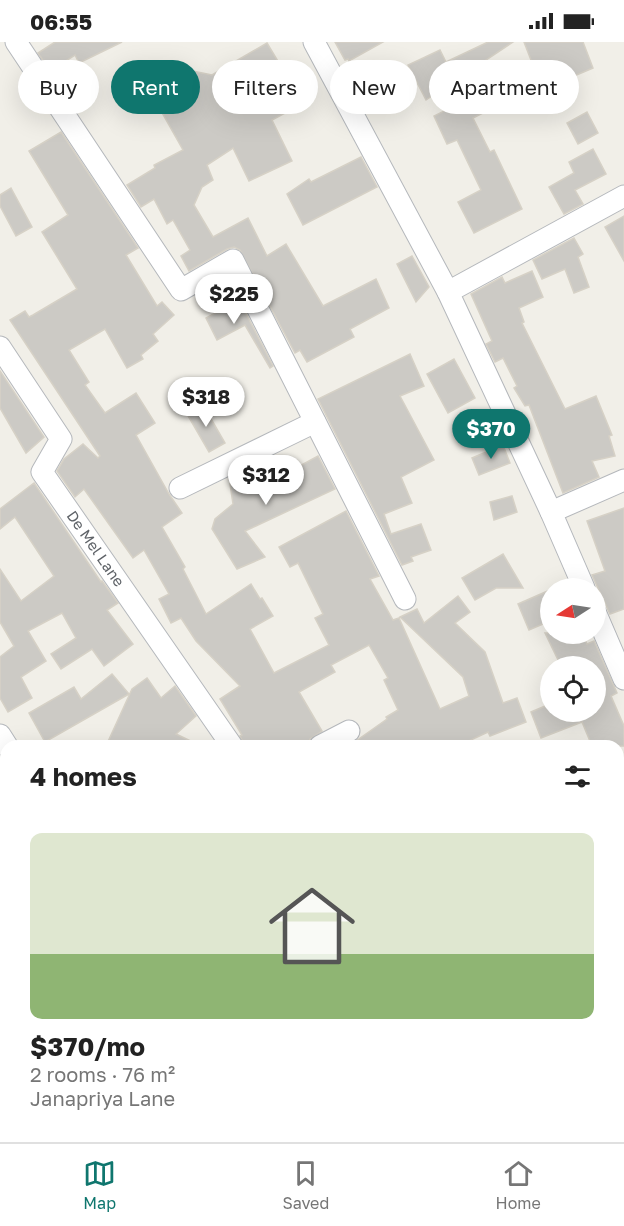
<!DOCTYPE html>
<meta charset="utf-8">
<style>
:root{--surface:#fff;--page:#f2f2f2;--text:#222;--muted:#767676;--line:#e0e0e0;--accent:#0f766e}
body{margin:0;font-family:"Golos Text",sans-serif;background:var(--page);color:var(--text);height:100vh;display:flex;flex-direction:column;font-size:22px;white-space:nowrap}
*{box-sizing:border-box;margin:0}
p{font-size:20px;color:var(--muted)}
.icon{flex:none;width:33px;height:33px;fill:none;stroke:currentColor;stroke-width:2;stroke-linecap:round;stroke-linejoin:round}
.map{position:relative;flex:1;overflow:hidden}
.side{position:absolute;left:0px;top:698px;width:624px;height:404px;display:flex;flex-direction:column;background:var(--surface);border-radius:18px 18px 0 0;box-shadow:0 6px 24px #0002}
.side>*{flex:none}
.guide{position:absolute;left:18px;top:18px;width:588px;height:54px;display:flex;gap:12px}
.needle{width:39px;rotate:258deg}
.fabs{position:absolute;left:540px;top:536px;display:grid;gap:12px}
.fabs a{display:grid;place-items:center;width:66px;height:66px;border-radius:50%;background:var(--surface);box-shadow:0 6px 24px #0002;font-size:30px}
.price{position:absolute;translate:-50% -51px;padding:0 14px;border-radius:21px;background:#fff;color:#222;font-size:20px;line-height:39px;filter:drop-shadow(0 2px 3px #0008)}
.price::after{content:'';position:absolute;left:50%;top:36px;width:18px;height:14px;margin-left:-9px;background:inherit;clip-path:polygon(0 0,100% 0,50% 100%)}
.price.on{background:var(--accent);color:#fff}
ul{padding:0;list-style:none}
li{display:grid;align-content:center;gap:12px;height:318px;padding:0 30px}
li span{display:grid;place-items:center;height:186px;border-radius:12px;color:#555}
li>.icon{margin-inline-start:auto}
span .icon{width:108px;height:108px;fill:#fffc;stroke-width:1}
li b{font-size:26px}
h2{display:flex;justify-content:space-between;align-items:center;height:72px;padding:0 30px;font-size:26px}
.pill{padding:0 21px;border-radius:27px;background:var(--surface);box-shadow:0 6px 24px #0002;font-size:21px;line-height:54px}
.pill.on{background:var(--accent);color:#fff}
.status{display:flex;justify-content:space-between;align-items:center;height:42px;padding:0 30px;background:var(--surface);direction:ltr}
.status svg{height:16px;fill:currentColor}
.tab-bar{display:flex;justify-content:space-around;align-items:center;height:84px;border-top:2px solid var(--line);background:var(--surface);font-size:16px;color:var(--muted)}
.tab-bar a{display:grid;justify-items:center;gap:3px}
.tab-bar .on{color:var(--accent)}
.map>svg:first-child{display:block}
.building{fill:#cccac5;stroke:#d6d1c6;stroke-width:1.5}
.lines{fill:none;stroke-linecap:round;stroke-linejoin:round}
.minor-casing{stroke:#b5b8bc;stroke-width:23}
.primary-casing{stroke:#f2c960;stroke-width:35}
.minor{stroke:#fff;stroke-width:21}
.primary{stroke:#fff2af;stroke-width:33}
.rail{stroke:#b6b7b8;stroke-width:4.5;stroke-dasharray:1.5 8;stroke-linecap:butt}
.labels{text-anchor:middle;stroke-width:4.5;stroke-linejoin:round;paint-order:stroke}
.street-label{font-size:15px;fill:#5f6368;stroke:#fff}
</style>
<div class="status"><b>06:55</b><svg viewBox="0 0 49 12"><path d="M0 12V9h3v3zM5 12V6h3v6zM10 12V3h3v9zM15 12V0h3v12zM26 1h20v11H26zM47 4h2v5h-2z"/></svg></div>
<div class="map">
<svg width="624" height="1100" viewBox="0 0 624 1100">
<rect width="100%" height="100%" fill="#f1efe8"/>
<!-- building -->
<g class="building">
<polygon points="55,0 122,0 79,21 75,13 50,29 38,11"/>
<polygon points="335,0 383,0 349,19 348,17 345,18"/>
<polygon points="488,0 513,0 426,58 408,23 440,8 446,20"/>
<polygon points="524,0 583,0 593,26 567,37 563,27 538,36"/>
<polygon points="267,1 291,41 280,47 289,69 272,78 292,119 249,139 233,106 207,123 213,138 202,145 194,163 213,195 248,176 267,214 286,202 323,264 376,237 389,266 350,287 354,295 307,320 300,308 295,311 240,208 234,205 227,207 189,229 181,214 190,208 173,178 167,182 154,157 141,165 127,143 155,126 154,123 183,108 160,67 197,49 188,28 212,33"/>
<polygon points="508,37 516,54 473,76 490,110 494,108 522,167 474,191 458,160 481,148 457,98 447,102 434,74"/>
<polygon points="587,70 598,91 578,102 567,81"/>
<polygon points="61,90 138,206 126,213 157,264 162,260 174,273 153,292 158,299 141,313 143,317 127,326 105,287 69,308 89,340 85,343 105,371 136,351 155,381 136,393 169,452 182,471 162,485 185,525 183,527 206,572 251,542 260,557 262,556 273,574 250,587 274,631 329,603 315,576 323,572 298,521 290,525 279,505 346,469 379,534 370,537 393,578 399,576 440,667 469,654 463,635 400,575 417,567 424,581 458,554 470,570 455,581 485,610 503,661 517,656 526,680 490,694 488,690 458,704 349,704 387,677 386,675 398,668 384,638 388,636 369,603 331,623 335,630 299,650 322,689 310,697 307,704 245,704 240,694 242,693 220,657 240,644 196,599 181,576 171,581 159,557 169,552 144,508 133,516 84,447 75,455 57,429 64,417 83,402 98,416 100,414 10,278 25,269 29,275 33,273 77,247 42,190 68,173 29,109"/>
<polygon points="593,107 606,132 575,148 583,162 564,172 549,145 574,131 569,120"/>
<polygon points="361,115 377,145 303,183 287,152 309,137 311,140"/>
<polygon points="11,146 32,185 16,194 0,164 0,153"/>
<polygon points="624,174 624,219 605,185"/>
<polygon points="574,196 583,212 578,215 589,245 574,251 565,227 542,237 533,218"/>
<polygon points="412,214 429,245 416,260 397,222"/>
<polygon points="532,229 543,255 519,266 524,280 522,281 565,367 596,354 612,393 609,394 615,414 592,419 599,435 563,451 529,363 525,364 514,346 517,344 503,316 495,320 486,302 492,299 471,252 502,235 505,241"/>
<polygon points="239,258 273,324 270,326 245,283 217,298 206,276"/>
<polygon points="410,312 424,344 400,354 434,418 401,435 412,461 384,472 391,492 421,482 431,508 411,515 413,519 402,523 318,357"/>
<polygon points="454,317 475,356 448,371 427,332"/>
<polygon points="0,329 44,395 26,411 0,366"/>
<polygon points="203,363 225,401 209,410 187,372"/>
<polygon points="503,403 510,421 479,433 472,416"/>
<polygon points="318,414 335,447 245,489 265,515 237,527 212,487 215,477 233,462 230,442 263,428 270,440"/>
<polygon points="34,441 101,540 102,539 118,561 107,568 133,602 104,624 92,607 61,627 51,612 76,596 62,571 28,589 46,619 21,635 32,656 8,670 0,656 0,615 14,604 0,580 0,527 21,559 54,534 15,475 0,487 0,467"/>
<polygon points="512,454 517,470 494,478 490,460"/>
<polygon points="624,466 624,567 610,572 592,533 605,529 587,479"/>
<polygon points="503,512 523,546 496,546 475,558 462,536"/>
<polygon points="550,548 550,579 529,588 518,562"/>
<polygon points="545,591 582,591 587,602 594,599 617,651 611,654 624,684 624,704 592,704 582,680 541,696 531,670 550,662 550,669 596,669 596,624 561,624"/>
<polygon points="112,632 129,652 45,700 29,671 74,645 81,657"/>
<polygon points="147,636 161,656 175,644 196,674 176,692 201,704 106,704 132,647"/>
</g>
<g class="lines">
<!-- minor casing -->
<g class="minor-casing">
<g id="minor">
<polyline points="16,0 181,248 233,218 405,557"/>
<polyline points="314,0 448,250 551,470 584,546"/>
<polyline points="448,250 624,154"/>
<path id="s1" d="M 0,305 L 61,397 L 42,430 L 232,704"/>
<polyline points="180,446 315,380"/>
<polyline points="551,470 624,438"/>
<polyline points="596,572 624,637"/>
<polyline points="0,693 7,704"/>
<polyline points="320,704 349,689"/>
<polyline points="618,749 624,746"/>
<polyline points="230,1095 233,1100"/>
</g>
</g>
<!-- primary casing -->
<g class="primary-casing">
<g id="primary">
<polyline points="618,979 624,975"/>
<polyline points="618,1011 624,1007"/>
<polyline points="426,1100 435,1095"/>
<polyline points="484,1100 491,1095"/>
</g>
</g>
<!-- minor -->
<use href="#minor" class="minor"/>
<!-- primary -->
<use href="#primary" class="primary"/>
<!-- rail -->
<polyline class="rail" points="606,1100 614,1095"/>
</g>
<g class="labels">
<!-- street labels -->
<g class="street-label">
<text dy="5" stroke="none"><textPath href="#s1" startOffset="242">De Mel Lane</textPath></text>
</g>
</g>
</svg>
<div class="fabs">
<a><svg class="needle" viewBox="-14 -14 28 28"><path d="M0-13l5 13h-10z" fill="#e53935"/><path d="M0 13l5-13h-10z" fill="#767676"/></svg></a>
<a><svg class="icon" aria-label="locate" viewBox="0 0 24 24"><circle cx="12" cy="12" r="6"/><path d="M12 2v4M12 18v4M2 12h4M18 12h4"/></svg></a>
</div>
<b class="price" style="left:234px;top:283px">$225</b>
<b class="price" style="left:206px;top:386px">$318</b>
<b class="price on" style="left:491px;top:418px">$370</b>
<b class="price" style="left:266px;top:464px">$312</b>
<div class="guide">
<a class="pill">Buy</a>
<a class="pill on">Rent</a>
<a class="pill">Filters</a>
<a class="pill">New</a>
<a class="pill">Apartment</a>
</div>
<section class="side">
<h2>4 homes<svg class="icon" aria-label="filters" viewBox="0 0 24 24"><path d="M4 7h16M4 17h16"/><circle cx="9" cy="7" r="2"/><circle cx="15" cy="17" r="2"/></svg></h2>
<ul>
<li><span style="background:linear-gradient(#dfe7d0 65%,#8fb573 0)"><svg class="icon" aria-label="home" viewBox="0 0 24 24"><path d="M3 11l9-7 9 7M6 9v11h12V9"/></svg></span><div><b>$370/mo</b><p>2 rooms · 76 m²</p><p>Janapriya Lane</p></div></li>
</ul>
</section>
</div>
<nav class="tab-bar">
<a class="on"><svg class="icon" aria-label="map" viewBox="0 0 24 24"><path d="M3 6l6-2 6 2 6-2v14l-6 2-6-2-6 2zM9 4v14M15 6v14"/></svg>Map</a>
<a><svg class="icon" aria-label="saved" viewBox="0 0 24 24"><path d="M7 4h10v16l-5-4-5 4z"/></svg>Saved</a>
<a><svg class="icon" aria-label="home" viewBox="0 0 24 24"><path d="M3 11l9-7 9 7M6 9v11h12V9"/></svg>Home</a>
</nav>
